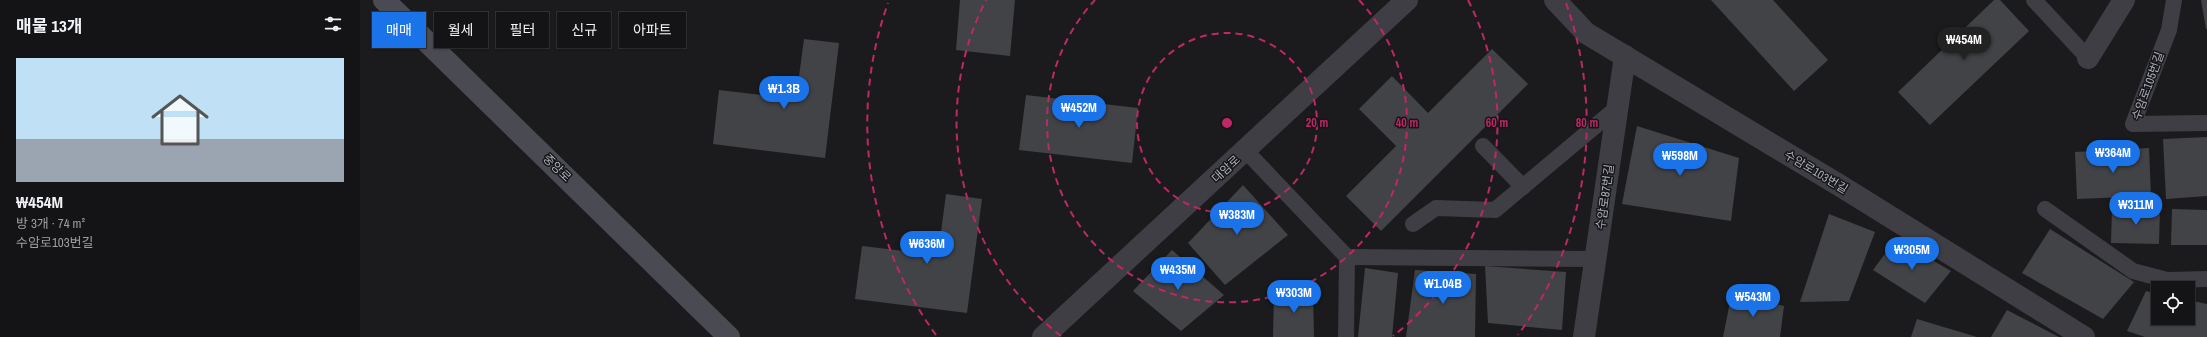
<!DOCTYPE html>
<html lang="ko">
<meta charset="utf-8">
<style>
:root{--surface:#141416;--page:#1d1d1f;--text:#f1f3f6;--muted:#9d9ea1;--line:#333335;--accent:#1a73e8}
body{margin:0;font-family:"Archivo Narrow","Noto Sans KR",sans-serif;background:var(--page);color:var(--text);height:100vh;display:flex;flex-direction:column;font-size:15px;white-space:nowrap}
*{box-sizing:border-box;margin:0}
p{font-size:13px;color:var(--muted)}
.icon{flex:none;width:22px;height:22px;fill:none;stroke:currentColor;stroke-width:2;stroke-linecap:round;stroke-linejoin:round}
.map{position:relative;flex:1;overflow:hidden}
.sheet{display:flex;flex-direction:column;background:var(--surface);width:360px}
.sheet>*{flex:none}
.guide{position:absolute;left:12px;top:12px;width:380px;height:36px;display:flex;gap:8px}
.controls{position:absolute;left:1791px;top:281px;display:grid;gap:8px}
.controls a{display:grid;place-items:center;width:44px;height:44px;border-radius:0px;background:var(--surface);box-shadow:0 1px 3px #0004,0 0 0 1px var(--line);font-size:20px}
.price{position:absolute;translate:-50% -34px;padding:0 9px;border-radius:14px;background:var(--accent);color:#fff;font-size:13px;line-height:26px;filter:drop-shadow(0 1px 2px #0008)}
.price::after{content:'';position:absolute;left:50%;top:24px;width:12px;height:9px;margin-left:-6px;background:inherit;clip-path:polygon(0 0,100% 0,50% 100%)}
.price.current{background:#222;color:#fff}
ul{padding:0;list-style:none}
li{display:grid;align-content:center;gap:8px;height:212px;padding:0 16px}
li span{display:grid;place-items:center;height:124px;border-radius:0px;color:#555}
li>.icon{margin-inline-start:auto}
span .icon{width:72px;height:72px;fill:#fffc;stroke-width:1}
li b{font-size:17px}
h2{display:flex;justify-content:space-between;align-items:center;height:48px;padding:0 16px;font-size:17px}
.chip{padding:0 14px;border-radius:0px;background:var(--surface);box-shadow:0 1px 3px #0004,0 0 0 1px var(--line);font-size:14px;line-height:36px}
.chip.current{background:var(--accent);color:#fff}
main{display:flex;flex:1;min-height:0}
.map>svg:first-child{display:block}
.building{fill:#424347}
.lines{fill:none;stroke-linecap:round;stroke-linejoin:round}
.service{stroke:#3e3e44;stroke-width:16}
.minor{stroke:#3e3e44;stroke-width:22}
.tertiary{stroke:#3e3e44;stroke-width:22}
.secondary{stroke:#4a4b52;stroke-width:22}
.ring{fill:none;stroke:#c02765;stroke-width:2;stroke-dasharray:7 5}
.labels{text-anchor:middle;stroke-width:3;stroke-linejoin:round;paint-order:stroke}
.street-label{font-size:12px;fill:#adb1bc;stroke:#161618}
.centre{fill:#c02765;stroke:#161618;stroke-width:2}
.ring-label{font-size:12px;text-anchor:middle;font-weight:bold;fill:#c02765;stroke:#161618;stroke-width:3;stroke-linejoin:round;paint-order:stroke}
</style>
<main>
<section class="sheet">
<h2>매물 13개<svg class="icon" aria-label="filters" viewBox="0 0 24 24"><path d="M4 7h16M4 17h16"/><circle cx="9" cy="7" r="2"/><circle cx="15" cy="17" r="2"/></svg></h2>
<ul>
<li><span style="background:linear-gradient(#bfe0f5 65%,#9aa5b1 0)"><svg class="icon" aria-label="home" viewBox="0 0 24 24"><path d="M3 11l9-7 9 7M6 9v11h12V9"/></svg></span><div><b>₩454M</b><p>방 3개 · 74 m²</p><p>수암로103번길</p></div></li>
</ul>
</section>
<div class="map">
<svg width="1847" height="337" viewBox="0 0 1847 337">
<rect width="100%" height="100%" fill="#1b1b1d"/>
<!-- building -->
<g class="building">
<polygon points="600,0 655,0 650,56 596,50"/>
<polygon points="1351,0 1413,0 1468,60 1434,91"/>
<polygon points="1634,0 1640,0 1669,31 1570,125 1538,92"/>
<polygon points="1841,0 1847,0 1847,29 1846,29"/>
<polygon points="444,39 479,43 465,158 353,144 359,90 436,99"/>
<polygon points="1132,49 1168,84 1021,231 986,196 1036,146 999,109 1032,76 1068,113"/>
<polygon points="666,95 778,108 772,163 659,150"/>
<polygon points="1277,126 1379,158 1371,221 1262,204"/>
<polygon points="1847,137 1847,196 1806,199 1803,139"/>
<polygon points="1789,148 1791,196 1717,199 1715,152"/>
<polygon points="883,185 928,235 865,285 828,243"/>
<polygon points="586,194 622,199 607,313 495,299 502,246 578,255"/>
<polygon points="1752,207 1800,208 1799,244 1751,243"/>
<polygon points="1812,209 1847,210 1847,245 1811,245"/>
<polygon points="1469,214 1515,232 1489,301 1440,302"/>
<polygon points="1690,229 1774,282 1743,319 1662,273"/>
<polygon points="1536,239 1591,271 1565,303 1513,270"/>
<polygon points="812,250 864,295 821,331 773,291"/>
<polygon points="1125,266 1206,272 1202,330 1128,323"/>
<polygon points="1005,268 1038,273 1032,337 998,337"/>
<polygon points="1055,270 1116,274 1115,337 1046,337"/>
<polygon points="953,289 954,337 913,337 914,292"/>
<polygon points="1786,291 1798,294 1798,318 1828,318 1828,300 1847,304 1847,337 1785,337 1767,331"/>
<polygon points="1372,292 1424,306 1420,337 1363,337"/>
<polygon points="1647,310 1699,337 1631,337"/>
<polygon points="1557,319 1617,337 1551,337"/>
</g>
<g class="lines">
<!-- service -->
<g class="service">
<polyline points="1674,0 1728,58"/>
<polyline points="1814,0 1809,30 1773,124 1847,123"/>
<polyline points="1123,146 1163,187"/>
<polyline points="885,150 987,257 986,337"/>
<polyline points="1685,209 1773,271 1807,280 1847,279"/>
<polyline points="1053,224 1076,208 1135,210 1258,107"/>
<polyline points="987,257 1235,259"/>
</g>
<!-- minor -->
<g class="minor">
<polyline points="1195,0 1226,33 1479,185 1724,337"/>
<polyline points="1728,58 1764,0"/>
<polyline points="1224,337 1265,56"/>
</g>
<!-- tertiary -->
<polyline class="tertiary" points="683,337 1047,0"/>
<!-- secondary -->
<polyline class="secondary" points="24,0 369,337"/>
</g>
<!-- distance rings -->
<g class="ring">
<circle cx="867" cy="123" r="90"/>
<path d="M999 0A180 180 0 1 1 735 0"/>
<path d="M701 336A270 270 0 0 1 626 0M1108 0A270 270 0 0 1 1033 336"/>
<path d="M576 335A360 360 0 0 1 528 3M1206 3A360 360 0 0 1 1158 335"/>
</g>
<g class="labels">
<!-- street labels -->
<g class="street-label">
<text transform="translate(1788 86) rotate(-70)" y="4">수암로105번길</text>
<text transform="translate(197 168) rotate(44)" y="4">중앙로</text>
<text transform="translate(866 169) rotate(-43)" y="4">대암로</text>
<text transform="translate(1456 172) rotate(31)" y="4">수암로103번길</text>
<text transform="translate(1245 197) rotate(-82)" y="4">수암로87번길</text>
</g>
</g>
<circle cx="867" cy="123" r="6" class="centre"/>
<g class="ring-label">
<text x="957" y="127">20 m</text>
<text x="1047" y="127">40 m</text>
<text x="1137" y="127">60 m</text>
<text x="1227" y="127">80 m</text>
</g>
</svg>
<div class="controls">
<a><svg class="icon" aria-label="locate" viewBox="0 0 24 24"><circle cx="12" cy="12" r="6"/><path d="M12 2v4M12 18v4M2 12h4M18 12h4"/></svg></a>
</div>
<b class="price current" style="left:1604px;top:61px">₩454M</b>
<b class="price" style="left:424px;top:110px">₩1.3B</b>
<b class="price" style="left:719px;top:129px">₩452M</b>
<b class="price" style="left:1753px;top:174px">₩364M</b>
<b class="price" style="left:1320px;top:177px">₩598M</b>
<b class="price" style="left:1776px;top:226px">₩311M</b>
<b class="price" style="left:877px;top:236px">₩383M</b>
<b class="price" style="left:567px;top:265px">₩636M</b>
<b class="price" style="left:1552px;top:271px">₩305M</b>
<b class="price" style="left:818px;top:291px">₩435M</b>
<b class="price" style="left:1083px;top:305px">₩1.04B</b>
<b class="price" style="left:934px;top:314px">₩303M</b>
<b class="price" style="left:1393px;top:318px">₩543M</b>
<div class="guide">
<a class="chip current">매매</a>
<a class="chip">월세</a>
<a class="chip">필터</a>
<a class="chip">신규</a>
<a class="chip">아파트</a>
</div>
</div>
</main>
